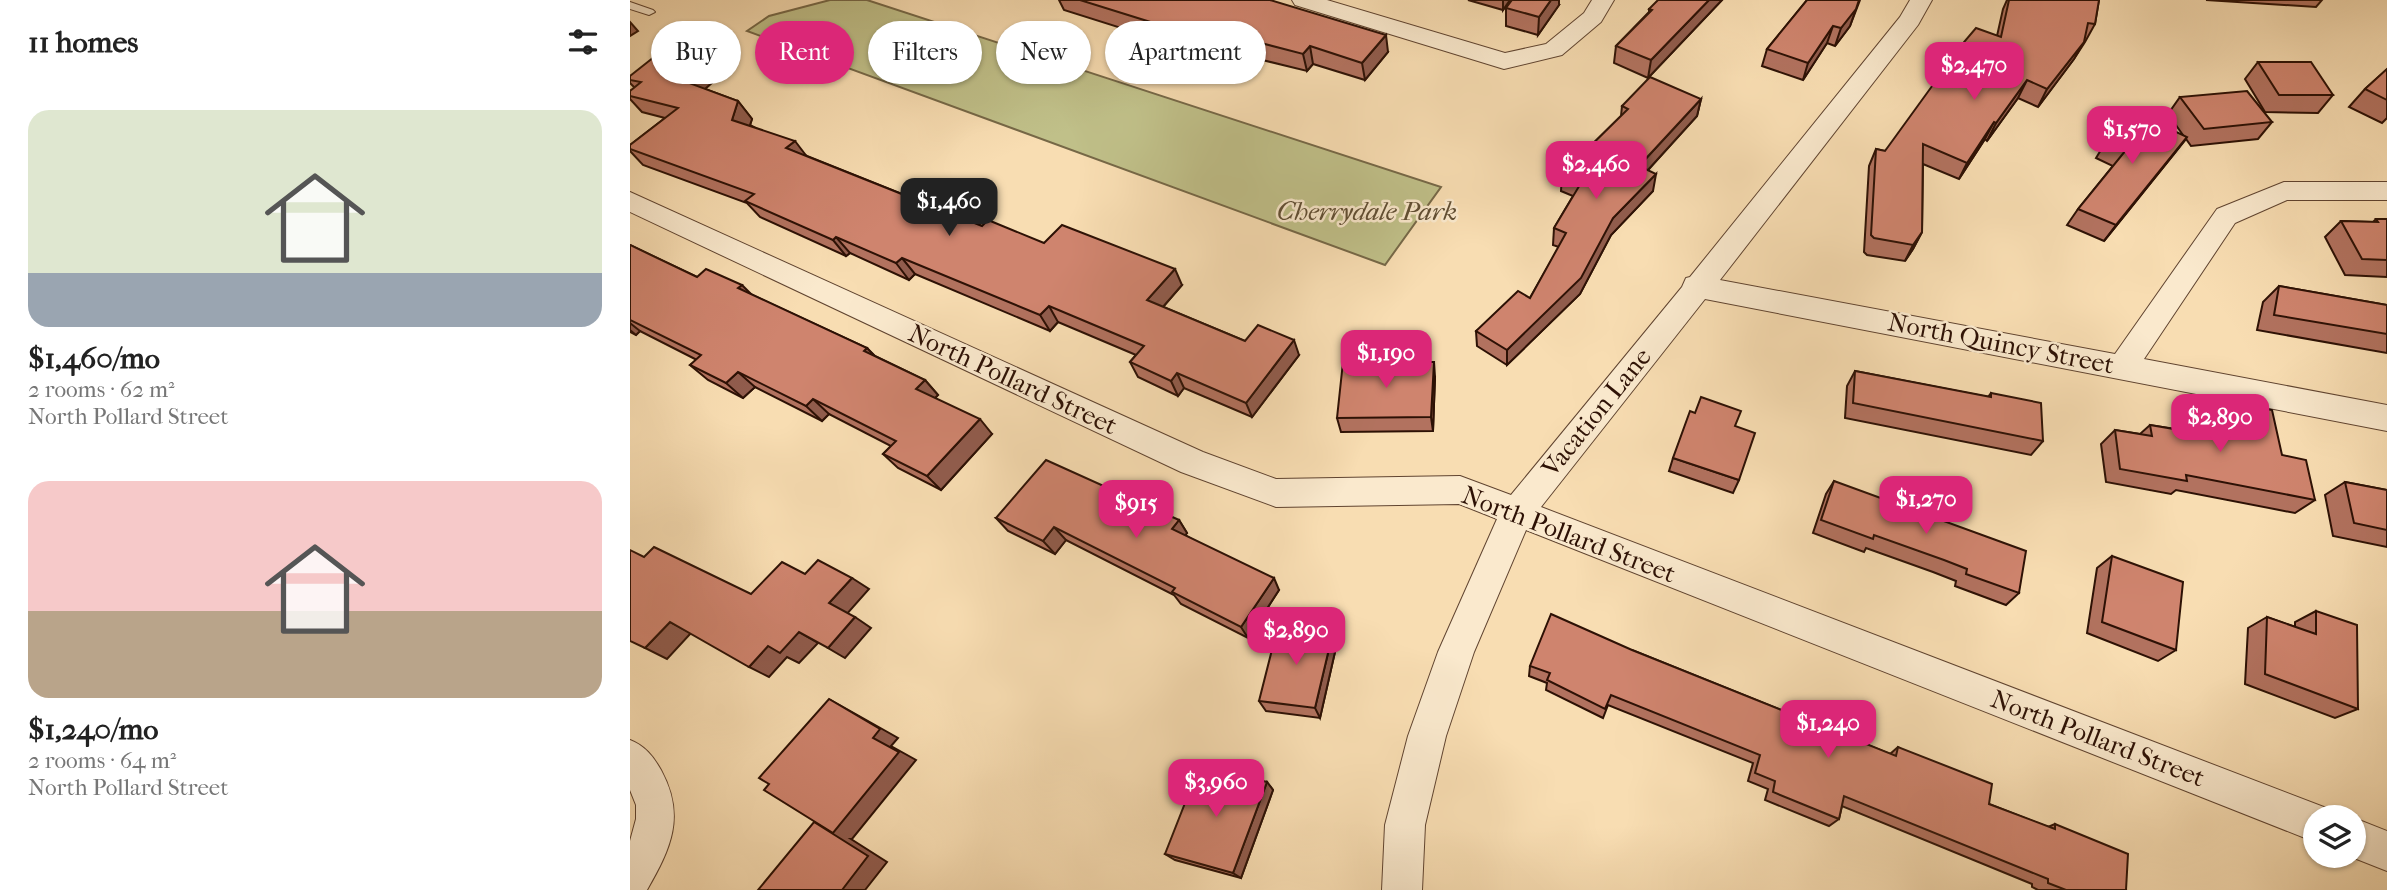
<!DOCTYPE html>
<meta charset="utf-8">
<style>
:root{--surface:#fff;--page:#f2f2f2;--text:#222;--muted:#767676;--accent:#db2777}
body{margin:0;font-family:"IM FELL French Canon",serif;background:var(--page);color:var(--text);height:100vh;display:flex;flex-direction:column;font-size:26px;white-space:nowrap}
*{box-sizing:border-box;margin:0}
p{font-size:23px;color:var(--muted)}
.icon{flex:none;width:38px;height:38px;fill:none;stroke:currentColor;stroke-width:2;stroke-linecap:round;stroke-linejoin:round}
.map{position:relative;flex:1;overflow:hidden}
.panel{display:flex;flex-direction:column;background:var(--surface);width:630px}
.panel>*{flex:none}
.top-card{position:absolute;left:21px;top:21px;width:665px;height:63px;display:flex;gap:14px}
.tools{position:absolute;left:1673px;top:805px;display:grid;gap:14px}
.tools a{display:grid;place-items:center;width:63px;height:63px;border-radius:50%;background:var(--surface);box-shadow:0 2px 5px #0004;font-size:35px}
.price{position:absolute;translate:-50% -60px;padding:0 16px;border-radius:14px;background:var(--accent);color:#fff;font-size:23px;line-height:46px;filter:drop-shadow(0 2px 4px #0008)}
.price::after{content:'';position:absolute;left:50%;top:42px;width:21px;height:16px;margin-left:-10px;background:inherit;clip-path:polygon(0 0,100% 0,50% 100%)}
.price.on{background:#222;color:#fff}
ul{padding:0;list-style:none}
li{display:grid;align-content:center;gap:14px;height:371px;padding:0 28px}
li span{display:grid;place-items:center;height:217px;border-radius:21px;color:#555}
li>.icon{margin-inline-start:auto}
span .icon{width:126px;height:126px;fill:#fffc;stroke-width:1}
li b{font-size:30px}
h2{display:flex;justify-content:space-between;align-items:center;height:84px;padding:0 28px;font-size:30px}
.pill{padding:0 24px;border-radius:32px;background:var(--surface);box-shadow:0 2px 5px #0004;font-size:24px;line-height:63px}
.pill.on{background:var(--accent);color:#fff}
main{display:flex;flex:1;min-height:0}
.map>svg:first-child{display:block}
.green{fill:#c0c089;stroke:#766847;stroke-width:2}
.lines{fill:none;stroke-linecap:round;stroke-linejoin:round}
.lane-casing{stroke:#604430;stroke-width:2}
.street-casing{stroke:#604430;stroke-width:2}
.lane{fill:#fae9cd;fill-rule:evenodd}
.street{fill:#fae9cd;fill-rule:evenodd}
.wall{fill:#b2725f;stroke:#2d1105;stroke-width:2}
.shaded-wall{fill:#915c4d;stroke:#2d1105;stroke-width:2}
.building{fill:#cf846e;stroke:#2d1105;stroke-width:2}
.labels{text-anchor:middle;stroke-width:5;stroke-linejoin:round;paint-order:stroke}
.park-label{font-size:26px;font-style:italic;fill:#604e33;stroke:#fae9cd}
.street-label{font-size:26px;fill:#2d1105;stroke:#fae9cd}
</style>
<main>
<section class="panel">
<h2>11 homes<svg class="icon" aria-label="filters" viewBox="0 0 24 24"><path d="M4 7h16M4 17h16"/><circle cx="9" cy="7" r="2"/><circle cx="15" cy="17" r="2"/></svg></h2>
<ul>
<li><span style="background:linear-gradient(#dfe7d0 75%,#9aa5b1 0)"><svg class="icon" aria-label="home" viewBox="0 0 24 24"><path d="M3 11l9-7 9 7M6 9v11h12V9"/></svg></span><div><b>$1,460/mo</b><p>2 rooms · 62 m²</p><p>North Pollard Street</p></div></li>
<li><span style="background:linear-gradient(#f6c9c9 60%,#b9a48a 0)"><svg class="icon" aria-label="home" viewBox="0 0 24 24"><path d="M3 11l9-7 9 7M6 9v11h12V9"/></svg></span><div><b>$1,240/mo</b><p>2 rooms · 64 m²</p><p>North Pollard Street</p></div></li>
</ul>
</section>
<div class="map">
<svg width="1757" height="890" viewBox="0 0 1757 890">
<rect width="100%" height="100%" fill="#f8ddb2"/>
<filter id="stains"><feTurbulence type="fractalNoise" baseFrequency=".00286" numOctaves="4"/><feColorMatrix values="0 0 0 0 .2 0 0 0 0 .09 0 0 0 0 .02 0 0 0 .5 -.17"/></filter>
<radialGradient id="worn" r=".72"><stop offset=".6" stop-color="#630" stop-opacity="0"/><stop offset="1" stop-color="#630" stop-opacity=".3"/></radialGradient>
<!-- green -->
<polygon class="green" points="200,0 237,0 811,187 755,265 117,31 139,16"/>
<g class="lines">
<!-- lane casing -->
<g class="lane-casing">
<polygon id="lane" points="0,2 23,10 25,12 19,15 0,9"/>
</g>
<!-- street casing -->
<g class="street-casing">
<g id="street">
<polygon points="662,0 697,0 875,53 916,44 954,13 962,0 984,0 971,22 932,55 874,69 665,5"/>
<polygon points="1280,0 1302,0 1288,25 1090,280 1485,354 1587,209 1654,182 1757,182 1757,200 1657,200 1605,223 1514,359 1757,405 1757,431 1075,299 911,507 1699,809 1702,817 1685,817 1685,842 896,530 844,652 816,736 795,825 792,890 752,890 755,825 778,736 808,652 867,519 829,504 646,507 551,472 0,212 0,192 573,452 646,479 830,476 881,495 1052,287 1056,278 1060,277 1270,17"/>
<path d="M 0,740 C 15,746 23,756 31,770 C 56,816 41,848 17,890 L 0,890 L 0,841 L 6,819 L 6,805 L 0,790 Z"/>
<polygon points="1724,818 1757,831 1757,871 1719,856 1724,856"/>
</g>
</g>
<!-- lane -->
<use href="#lane" class="lane"/>
<!-- street -->
<use href="#street" class="street"/>
</g>
<!-- wall -->
<g class="wall">
<polygon points="429,0 640,0 758,52 735,80 683,64 677,71 616,56 612,60 553,42 548,46 434,10"/>
<polygon points="838,0 880,0 873,10"/>
<polygon points="1092,0 1018,78 984,63 986,46 1019,12 1019,9"/>
<polygon points="1177,0 1230,0 1220,26 1205,46 1197,43 1173,80 1132,66 1137,49"/>
<polygon points="1377,0 1469,0 1465,24 1455,42 1444,59 1408,107 1388,98 1357,141 1355,139 1329,179 1293,164 1292,232 1283,249 1275,261 1237,255 1234,252 1239,166 1246,149 1255,151 1367,36 1373,9"/>
<polygon points="1576,0 1692,0 1686,7"/>
<polygon points="929,5 908,35 876,26 876,8"/>
<polygon points="1628,62 1703,95 1688,113 1635,112 1615,79"/>
<polygon points="71,63 85,80 75,89 108,101 122,119 120,125 177,156 352,226 552,285 533,307 615,341 669,355 622,417 554,388 548,396 508,377 500,362 506,355 428,322 420,331 285,274 279,280 220,253 216,256 130,217 117,203 13,165 0,151 0,145 35,118 12,112 0,99 0,91 5,88 0,83 0,76"/>
<polygon points="1757,69 1757,118 1752,123 1719,107 1735,89"/>
<polygon points="1550,97 1642,122 1628,139 1561,146 1556,139 1474,241 1437,225 1448,209 1483,166 1466,158 1477,140 1553,135 1538,114"/>
<polygon points="1071,99 1067,116 1018,170 1023,191 981,235 950,294 877,365 847,346 846,331 900,298 929,247 923,245 924,228 943,196 931,191 932,174 991,116 992,106"/>
<polygon points="1746,219 1757,219 1757,277 1715,275 1695,237 1711,221 1743,222"/>
<polygon points="0,245 67,277 120,294 237,348 245,356 295,380 308,395 305,398 362,434 311,490 268,468 253,454 261,446 199,414 192,421 125,387 113,398 78,380 60,365 67,360 10,331 6,335 0,332"/>
<polygon points="1649,286 1757,305 1757,353 1627,330 1633,302"/>
<polygon points="1225,371 1358,397 1361,393 1413,441 1401,455 1215,418 1217,386"/>
<polygon points="805,377 803,431 711,432 707,418"/>
<polygon points="1591,401 1652,455 1685,500 1665,513 1546,490 1541,494 1476,482 1471,444 1485,430 1510,434 1520,425 1578,434 1575,416"/>
<polygon points="1043,458 1109,480 1103,493 1039,471"/>
<polygon points="1204,481 1389,593 1376,605 1325,586 1326,581 1303,572 1236,548 1234,552 1183,533 1196,494"/>
<polygon points="1715,482 1757,490 1757,547 1703,536 1695,495"/>
<polygon points="366,518 549,520 557,533 555,535 649,590 618,638 551,604 544,595 436,540 425,554 378,531"/>
<polygon points="1482,556 1546,650 1528,661 1457,633 1467,568"/>
<polygon points="1686,611 1728,709 1705,718 1615,684 1618,628 1637,617 1665,627 1665,622"/>
<polygon points="707,643 690,718 636,711 629,701"/>
<polygon points="1002,650 1260,754 1268,747 1359,804 1418,827 1425,824 1496,890 1408,890 1402,887 1402,884 1212,806 1209,819 1199,826 1135,800 1138,789 1118,781 1123,763 978,705 973,718 916,690 917,683 899,676 900,666"/>
<polygon points="637,782 643,790 611,878 545,860 535,854"/>
</g>
<!-- shaded-wall -->
<g class="shaded-wall">
<polygon points="873,0 880,0 873,10"/>
<polygon points="921,0 929,0 929,5 908,35 909,17"/>
<polygon points="1079,0 1092,0 1018,78 1021,60"/>
<polygon points="1229,0 1220,26 1205,46 1211,28"/>
<polygon points="0,22 8,31 0,36"/>
<polygon points="547,24 553,42 548,46 543,29"/>
<polygon points="1203,26 1197,43 1173,80 1178,63"/>
<polygon points="756,35 758,52 735,80 732,63"/>
<polygon points="612,38 616,56 612,60 607,43"/>
<polygon points="1454,42 1444,59 1408,107 1417,89"/>
<polygon points="680,46 683,64 677,71 673,54"/>
<polygon points="71,63 85,80 66,97 51,80"/>
<polygon points="1397,80 1388,98 1357,141 1366,123"/>
<polygon points="1071,99 1067,116 1007,182 1009,166"/>
<polygon points="108,101 122,119 116,137 102,120"/>
<polygon points="1364,122 1355,139 1329,179 1337,163"/>
<polygon points="1557,137 1544,154 1474,241 1486,225"/>
<polygon points="165,141 178,158 156,148"/>
<polygon points="1026,174 1023,191 981,235 950,294 877,365 877,350 983,218"/>
<polygon points="1292,232 1283,249 1275,261 1283,245"/>
<polygon points="206,237 220,253 216,256 203,240"/>
<polygon points="272,258 285,274 279,280 266,263"/>
<polygon points="545,269 552,285 525,316 517,300"/>
<polygon points="112,285 128,301 108,288"/>
<polygon points="419,306 428,322 420,331 410,315"/>
<polygon points="0,323 10,331 6,335 0,330"/>
<polygon points="664,340 669,355 622,417 616,403"/>
<polygon points="237,348 251,363 234,351"/>
<polygon points="804,362 805,377 803,431 801,417"/>
<polygon points="108,372 125,387 113,398 96,383"/>
<polygon points="547,373 554,388 548,396 541,381"/>
<polygon points="295,380 308,395 299,404 286,389"/>
<polygon points="183,399 199,414 192,421 176,406"/>
<polygon points="350,419 362,434 311,490 297,476"/>
<polygon points="549,520 557,533 550,542 542,529"/>
<polygon points="424,527 436,540 425,554 413,541"/>
<polygon points="222,578 239,589 216,615 199,603"/>
<polygon points="644,578 649,590 618,638 611,627"/>
<polygon points="225,617 241,628 215,658 198,648"/>
<polygon points="40,622 61,633 37,659 15,648"/>
<polygon points="169,632 188,643 169,663 157,657 139,677 119,667 138,646"/>
<polygon points="703,632 707,643 690,718 685,708"/>
<polygon points="199,699 268,738 261,746 286,760 222,839 221,839 257,862 235,890 212,890 184,822 243,738"/>
<polygon points="637,782 643,790 611,878 603,873"/>
</g>
<!-- building -->
<g class="building">
<polygon points="450,0 640,0 756,35 732,63 680,46 673,54 612,38 607,43 547,24 543,29"/>
<polygon points="882,0 921,0 909,17 876,8"/>
<polygon points="1028,0 1079,0 1021,60 986,46 1022,10 1019,9"/>
<polygon points="1177,0 1229,0 1226,9 1211,28 1203,26 1178,63 1137,49"/>
<polygon points="1379,0 1469,0 1465,24 1458,23 1454,42 1417,89 1397,80 1366,123 1364,122 1337,163 1293,144 1292,232 1283,245 1244,238 1241,235 1246,149 1255,151 1334,42 1346,28 1371,37"/>
<polygon points="29,53 71,63 51,80 108,101 102,120 165,141 156,148 352,226 358,220 414,243 432,225 545,269 517,300 615,341 628,325 664,340 616,403 547,373 541,381 500,362 514,346 419,306 410,315 272,258 266,263 206,237 203,240 115,201 124,194 0,149 0,145 48,108 0,96 0,91 11,82 0,80 0,76"/>
<polygon points="1628,62 1681,62 1703,95 1649,95"/>
<polygon points="1757,69 1757,100 1735,89"/>
<polygon points="1020,77 1071,99 1009,166 1026,174 983,218 951,278 877,350 846,331 888,291 900,298 936,233 924,228 951,183 932,174 998,109 992,106"/>
<polygon points="1617,91 1642,122 1574,129 1550,97"/>
<polygon points="1502,111 1557,137 1486,225 1448,209 1496,150 1477,140"/>
<polygon points="1746,219 1757,219 1757,260 1732,259 1711,221 1748,222"/>
<polygon points="0,245 67,277 76,269 112,285 108,288 237,348 234,351 295,380 286,389 350,419 297,476 253,454 266,441 183,399 176,406 108,372 96,383 60,365 71,355 0,320"/>
<polygon points="1649,286 1757,305 1757,334 1644,315"/>
<polygon points="713,362 804,362 801,417 707,418"/>
<polygon points="1225,371 1361,397 1361,393 1411,403 1413,441 1223,403"/>
<polygon points="1071,397 1111,411 1105,426 1125,433 1109,480 1043,458 1060,411 1065,413"/>
<polygon points="1591,401 1642,410 1652,455 1676,460 1685,500 1556,475 1557,481 1490,469 1485,430 1522,436 1520,425 1597,438"/>
<polygon points="416,460 549,520 542,529 644,578 611,627 542,592 545,588 424,527 413,541 366,518"/>
<polygon points="1204,481 1396,551 1389,593 1336,574 1337,569 1314,560 1244,535 1243,539 1191,520"/>
<polygon points="1715,482 1757,490 1757,530 1724,523"/>
<polygon points="24,547 121,594 152,562 175,574 188,560 222,578 199,603 225,617 198,648 169,632 150,653 138,646 119,667 40,622 15,648 0,641 0,550 14,557"/>
<polygon points="1482,556 1553,582 1546,650 1472,622"/>
<polygon points="1686,611 1727,625 1728,709 1635,674 1637,617 1686,634"/>
<polygon points="921,614 1002,650 1266,756 1268,747 1362,784 1359,804 1425,829 1425,824 1498,854 1496,890 1436,890 1418,883 1418,879 1214,796 1209,819 1143,792 1145,781 1125,773 1130,755 981,695 975,709 917,680 920,673 900,666"/>
<polygon points="648,626 703,632 685,708 629,701"/>
<polygon points="199,699 250,729 243,738 269,752 203,833 134,790 139,784 129,778"/>
<polygon points="570,765 637,782 603,873 535,854"/>
<polygon points="184,822 238,856 212,890 128,890"/>
</g>
<g class="labels">
<!-- park labels -->
<g class="park-label">
<text x="737" y="220">Cherrydale Park</text>
</g>
<!-- street labels -->
<g class="street-label">
<text transform="translate(1371 343) rotate(11)" y="9">North Quincy Street</text>
<text transform="translate(383 379) rotate(25)" y="9">North Pollard Street</text>
<text transform="translate(966 412) rotate(-51)" y="9">Vacation Lane</text>
<text transform="translate(939 534) rotate(21)" y="9">North Pollard Street</text>
<text transform="translate(1468 738) rotate(21)" y="9">North Pollard Street</text>
</g>
</g>
<rect width="100%" height="100%" filter="url(#stains)"/>
<rect width="100%" height="100%" fill="url(#worn)"/>
</svg>
<div class="tools">
<a><svg class="icon" aria-label="layers" viewBox="0 0 24 24"><path d="M12 4l9 5-9 5-9-5zM3 14l9 5 9-5"/></svg></a>
</div>
<b class="price" style="left:1344px;top:102px">$2,470</b>
<b class="price" style="left:1502px;top:166px">$1,570</b>
<b class="price" style="left:966px;top:201px">$2,460</b>
<b class="price on" style="left:319px;top:238px">$1,460</b>
<b class="price" style="left:756px;top:390px">$1,190</b>
<b class="price" style="left:1590px;top:454px">$2,890</b>
<b class="price" style="left:1296px;top:536px">$1,270</b>
<b class="price" style="left:506px;top:540px">$915</b>
<b class="price" style="left:666px;top:667px">$2,890</b>
<b class="price" style="left:1198px;top:760px">$1,240</b>
<b class="price" style="left:586px;top:819px">$3,960</b>
<div class="top-card">
<a class="pill">Buy</a>
<a class="pill on">Rent</a>
<a class="pill">Filters</a>
<a class="pill">New</a>
<a class="pill">Apartment</a>
</div>
</div>
</main>
